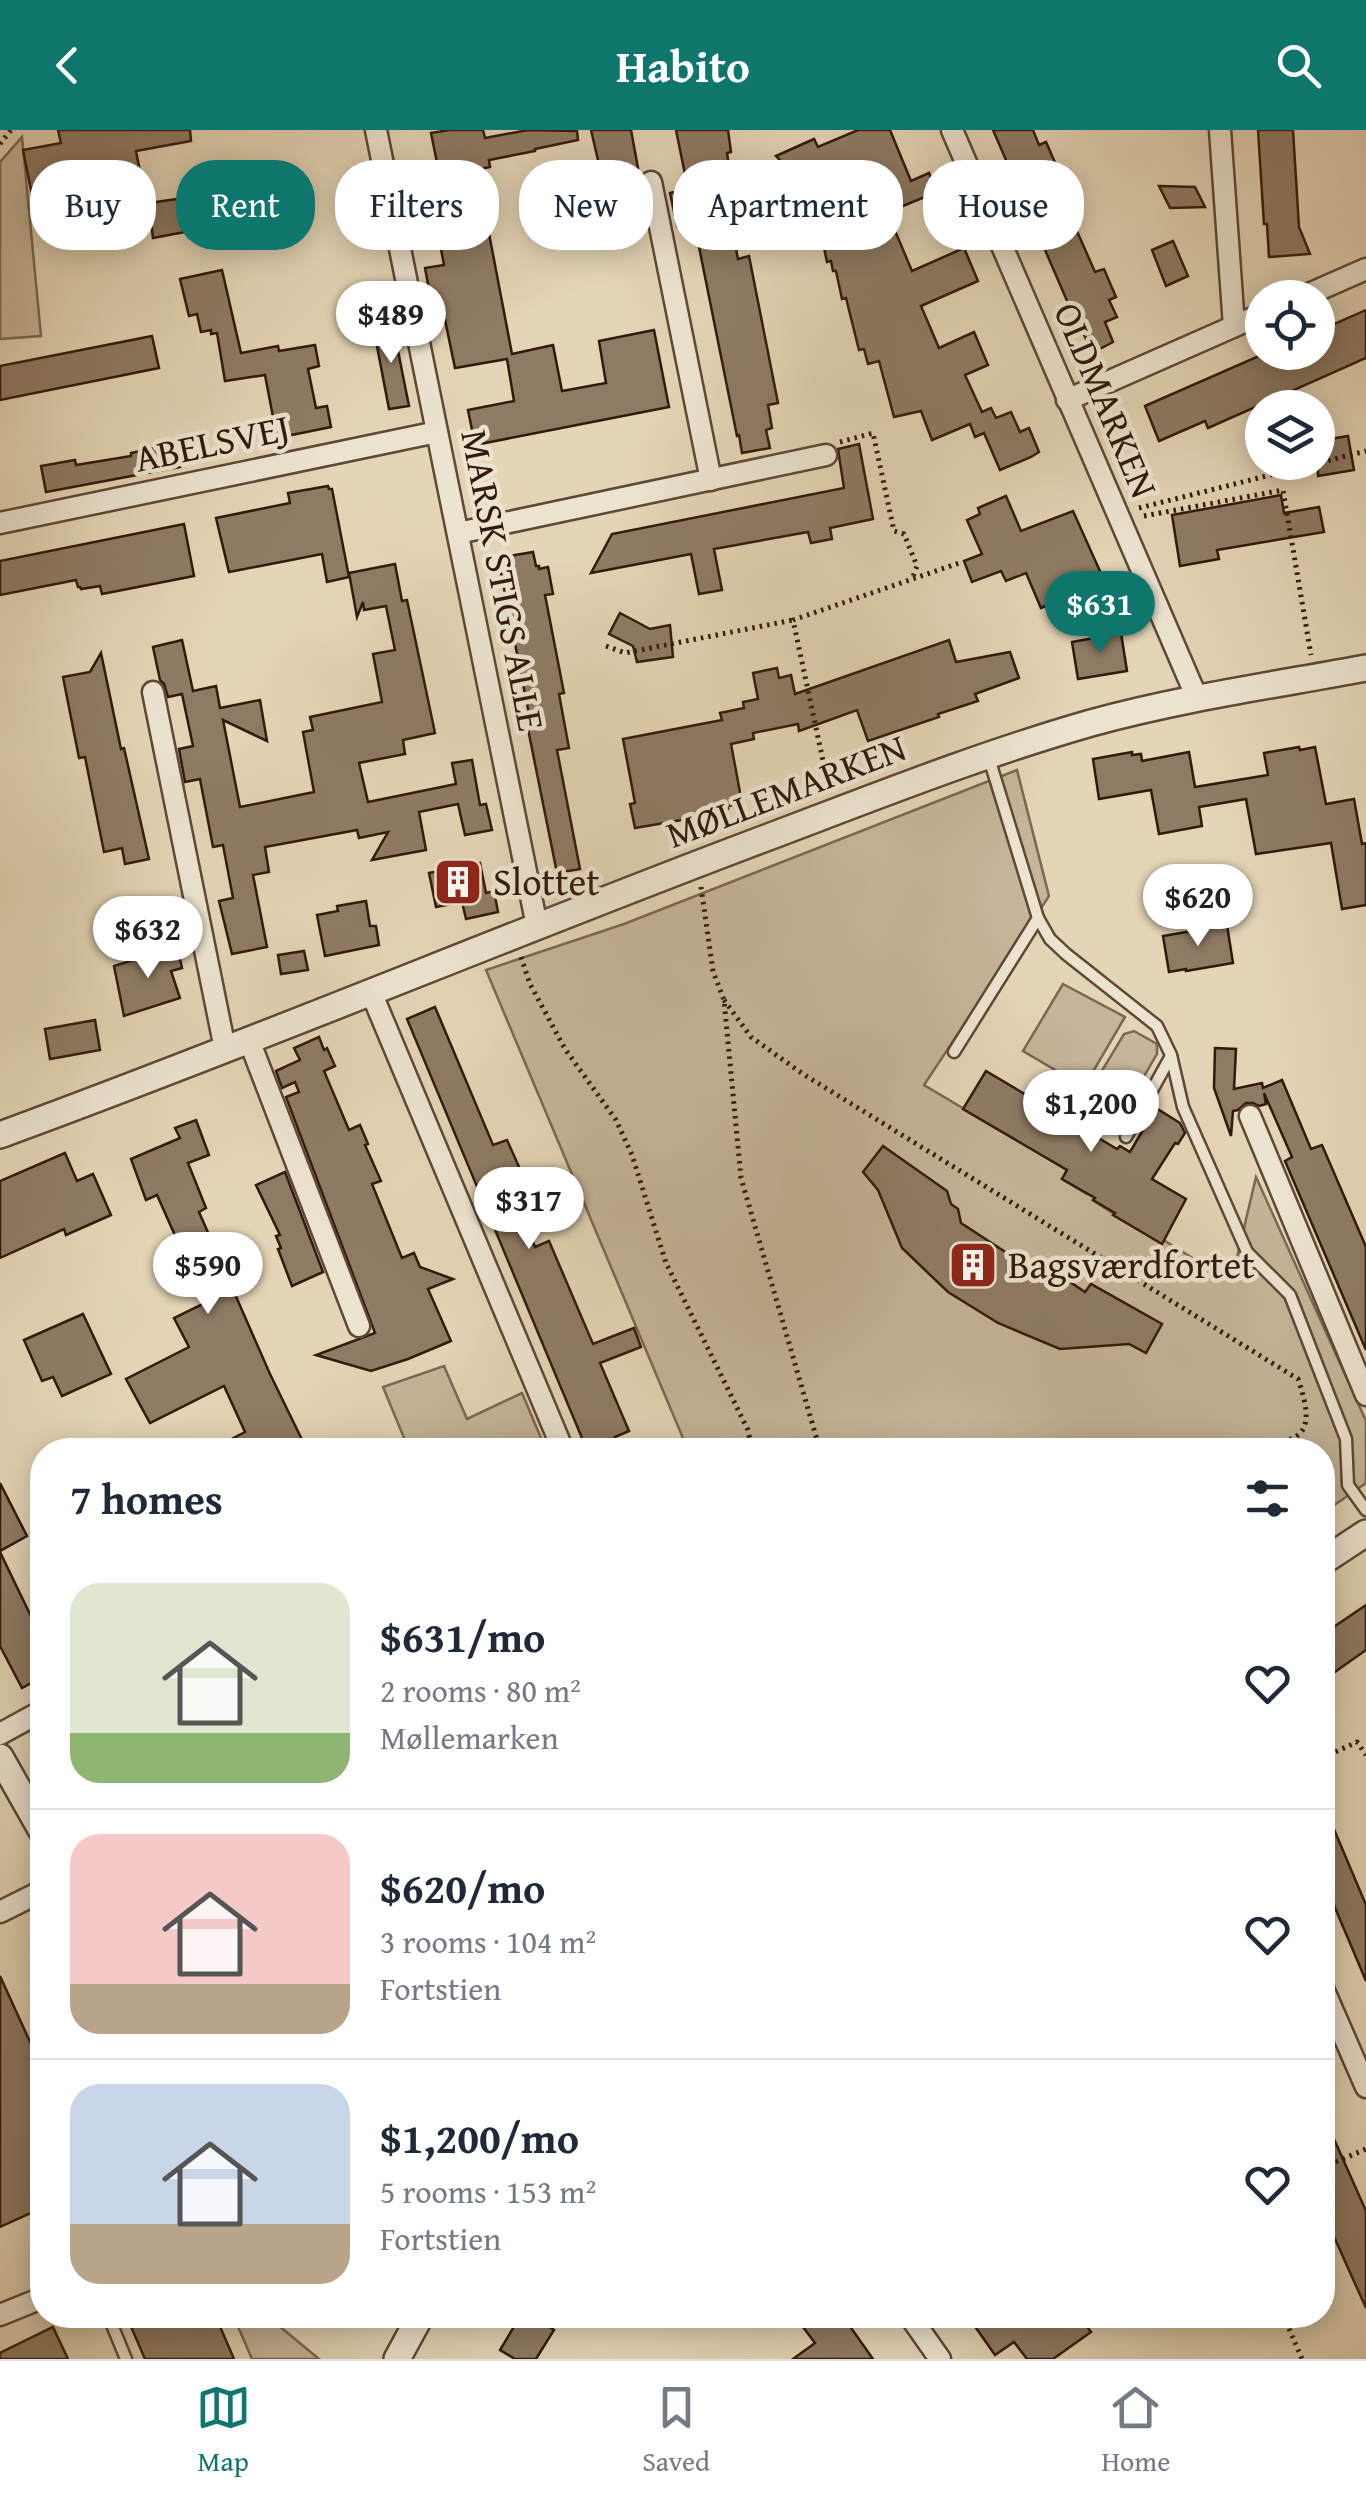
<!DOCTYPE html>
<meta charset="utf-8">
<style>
:root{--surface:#fff;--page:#f6f6f7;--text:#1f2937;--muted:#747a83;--line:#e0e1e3;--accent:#0f766e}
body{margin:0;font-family:"Gentium Book Plus",serif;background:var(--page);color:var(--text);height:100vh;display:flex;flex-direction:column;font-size:38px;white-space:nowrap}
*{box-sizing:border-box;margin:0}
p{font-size:32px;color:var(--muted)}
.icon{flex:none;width:55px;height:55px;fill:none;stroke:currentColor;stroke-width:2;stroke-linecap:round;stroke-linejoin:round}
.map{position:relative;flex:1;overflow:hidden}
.drawer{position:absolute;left:30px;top:1308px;width:1305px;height:890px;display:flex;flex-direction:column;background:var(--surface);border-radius:40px;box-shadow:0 5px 25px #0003}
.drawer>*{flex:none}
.hud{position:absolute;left:30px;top:30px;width:1308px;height:90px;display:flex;gap:20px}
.fabs{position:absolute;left:1245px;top:150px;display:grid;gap:20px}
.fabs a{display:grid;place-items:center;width:90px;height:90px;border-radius:50%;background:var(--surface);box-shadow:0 5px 25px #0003;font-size:50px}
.price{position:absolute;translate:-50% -85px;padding:0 22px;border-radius:35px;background:#fff;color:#222;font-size:32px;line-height:65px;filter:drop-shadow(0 2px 5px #0008)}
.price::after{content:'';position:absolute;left:50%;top:60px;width:30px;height:22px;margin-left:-15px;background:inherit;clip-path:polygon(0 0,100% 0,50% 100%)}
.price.active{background:var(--accent);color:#fff}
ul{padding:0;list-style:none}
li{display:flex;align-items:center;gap:30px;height:250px;padding:0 40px}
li+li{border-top:2px solid var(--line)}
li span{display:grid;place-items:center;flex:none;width:280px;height:200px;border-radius:30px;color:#555}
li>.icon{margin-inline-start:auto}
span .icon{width:120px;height:120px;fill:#fffc;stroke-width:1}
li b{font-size:42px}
h2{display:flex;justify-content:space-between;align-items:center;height:120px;padding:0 40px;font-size:42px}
.chip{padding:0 35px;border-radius:40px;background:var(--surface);box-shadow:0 5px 25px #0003;font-size:35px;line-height:90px}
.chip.active{background:var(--accent);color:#fff}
header{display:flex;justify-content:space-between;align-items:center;height:130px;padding:0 40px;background:var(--accent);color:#fff;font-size:45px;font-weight:600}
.dock{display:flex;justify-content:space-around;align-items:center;height:140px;border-top:2px solid var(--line);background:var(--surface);font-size:28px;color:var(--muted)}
.dock a{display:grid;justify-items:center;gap:5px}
.dock .active{color:var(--accent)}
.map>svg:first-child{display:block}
.green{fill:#c6b599;stroke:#7c6752;stroke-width:2.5}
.building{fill:#8f7b64;stroke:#32190b;stroke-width:2.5}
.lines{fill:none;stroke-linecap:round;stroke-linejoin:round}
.service-casing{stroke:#5e4836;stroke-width:15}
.minor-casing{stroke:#5e4836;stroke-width:25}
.tertiary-casing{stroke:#5e4836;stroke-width:30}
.path{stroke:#32190b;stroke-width:5;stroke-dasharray:2.5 5;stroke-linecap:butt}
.service{stroke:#ede4d0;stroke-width:10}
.minor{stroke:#ede4d0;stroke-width:20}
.tertiary{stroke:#ede4d0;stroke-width:25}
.labels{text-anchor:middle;stroke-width:9;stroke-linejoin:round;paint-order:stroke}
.street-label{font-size:38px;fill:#32190b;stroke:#ede4d0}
.poi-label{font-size:38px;fill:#32190b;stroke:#ede4d0;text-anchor:start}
</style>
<header><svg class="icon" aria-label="back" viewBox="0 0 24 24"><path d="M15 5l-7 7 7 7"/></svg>Habito<svg class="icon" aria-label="search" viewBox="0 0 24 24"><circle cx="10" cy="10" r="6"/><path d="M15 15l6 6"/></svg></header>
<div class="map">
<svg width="1366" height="2229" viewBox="0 0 1366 2229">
<rect width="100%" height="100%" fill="#e4d5b6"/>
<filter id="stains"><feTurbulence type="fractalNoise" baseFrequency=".002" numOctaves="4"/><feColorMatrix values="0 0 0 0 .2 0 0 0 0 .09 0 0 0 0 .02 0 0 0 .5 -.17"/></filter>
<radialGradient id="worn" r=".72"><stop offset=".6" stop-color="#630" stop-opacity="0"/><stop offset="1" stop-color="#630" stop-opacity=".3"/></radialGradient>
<!-- green -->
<g class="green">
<polygon points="22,7 41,206 0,209 0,32"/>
<polygon points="1017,640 1049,766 924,955 1067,1040 1062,1049 1087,1064 1097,1065 1094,1071 1136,1098 1138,1094 1226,1149 1235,1136 1256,1047 1366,1291 1366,1353 1323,1383 1322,1320 688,1320 486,840 624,794"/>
<polygon points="1063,854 1125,887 1084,957 1023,921"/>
<polygon points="1134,901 1157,914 1157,924 1130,970 1122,973 1098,957 1097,949 1124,904"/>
<polygon points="444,1236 467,1289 522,1263 546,1320 409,1320 383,1257"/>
<polygon points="254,2185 266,2185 319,2229 252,2229 236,2192"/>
</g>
<!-- building -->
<g class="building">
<polygon points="58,0 190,0 191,11 136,21 144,62 147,61 149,73 198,66 201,99 153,108 151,92 93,103 84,55 32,65 23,20 61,13"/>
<polygon points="449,0 483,0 485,8 528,0 577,1 578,10 535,19 535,21 489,30 490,37 470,41 481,94 487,93 512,224 553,215 562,261 606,253 599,211 654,200 669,277 475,315 468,280 514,271 507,229 455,238 445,190 435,192 425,138 444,135 438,103 441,102 439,88 448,87 431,3"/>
<polygon points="591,0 631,0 638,38 617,42 617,39 601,43"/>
<polygon points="676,0 728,0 731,22 727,23 730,42 721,44 738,129 749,126 778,273 768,275 772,298 766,300 770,318 742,323 739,305 737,306 694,92 677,96 670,63 688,59"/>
<polygon points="858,0 890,0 911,51 929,43 937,62 854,96 893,96 912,141 964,118 978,151 921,176 939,218 974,202 988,235 965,245 982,282 991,278 996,288 1011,282 1020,302 1029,298 1039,322 1031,327 1000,340 984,303 975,307 970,294 932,310 921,281 894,287 879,231 868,234 864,219 859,220 846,168 842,169 836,141 833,141 831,131 827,132 818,90 810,92 807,78 794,80 788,39 776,26 814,9 818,17"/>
<polygon points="993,0 1033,0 1039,15 1046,12 1064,53 1057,56 1095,142 1104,139 1116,167 1109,170 1117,187 1105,192 1113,212 1092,223 1070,172 1068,173"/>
<polygon points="1258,0 1293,0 1299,97 1310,124 1269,127 1267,94 1264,94"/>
<polygon points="300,47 306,78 260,87 254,56"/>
<polygon points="1159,56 1195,57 1205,77 1170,78"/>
<polygon points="1173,111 1188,146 1166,156 1152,120"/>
<polygon points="222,140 241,223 278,216 279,221 315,215 319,236 308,239 316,278 327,276 331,297 277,308 265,245 225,251 217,203 211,204 211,200 201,202 197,184 189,186 180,149"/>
<polygon points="1366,180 1366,228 1208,298 1205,291 1159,311 1145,276 1268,222 1318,222 1318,201"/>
<polygon points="392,191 409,276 389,279 373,195"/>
<polygon points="152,206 159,238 0,270 0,236"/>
<polygon points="1348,306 1354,340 1318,346 1318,311"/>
<polygon points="859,314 873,389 830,398 832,409 811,413 808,402 714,419 722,460 699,464 691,424 591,443 612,404 844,358 838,319"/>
<polygon points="163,316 164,321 177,319 180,337 46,362 41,336 75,330 76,335 131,326 131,323"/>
<polygon points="328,356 329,359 332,359 349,447 327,452 322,424 229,442 216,388 290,373 288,363"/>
<polygon points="1281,365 1284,383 1319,377 1324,402 1217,420 1219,429 1180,436 1172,385"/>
<polygon points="1006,366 1021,401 1073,381 1108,459 1071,475 1067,466 1041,478 1026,443 1006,451 1001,441 972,452 964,431 982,424 967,390 980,384 978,378"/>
<polygon points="184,394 194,446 102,464 100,456 81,459 80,457 78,457 76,450 0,465 0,431"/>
<polygon points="533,422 536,436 539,436 539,439 548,437 553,464 545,465 564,563 559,564 569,618 557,620 580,739 557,743 529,604 526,584 529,584 498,428"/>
<polygon points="395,434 402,471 407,470 435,603 403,610 405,624 359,633 368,672 456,654 452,633 472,630 480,675 486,674 492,700 465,705 458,674 419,682 426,720 372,730 388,702 359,708 357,700 265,717 269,742 253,745 267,817 232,824 219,771 233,768 223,715 213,717 200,649 185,652 179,619 193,616 182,564 168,567 164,554 160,550 153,517 182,510 193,561 216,556 220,578 260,570 267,611 223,590 240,677 314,662 303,602 313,600 310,587 382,572 373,524 395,520 386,476 364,480 363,472 357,487 349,443"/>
<polygon points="620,483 650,499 670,495 673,527 637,532 633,516 609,504"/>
<polygon points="1121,503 1127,541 1078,549 1072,512"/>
<polygon points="949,510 956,532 1010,522 1019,548 975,564 978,571 938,584 939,587 868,611 857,580 799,601 798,594 753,603 754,609 731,614 742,673 728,676 728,679 692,686 693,688 635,698 630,674 635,673 623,609 722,590 720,583 744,578 743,572 758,569 753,543 777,538 779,548 791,545 795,564"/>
<polygon points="101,523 121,619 124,618 149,729 125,734 122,718 104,722 85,627 79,628 63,547 90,542"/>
<polygon points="1299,617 1300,620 1315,617 1326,674 1354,669 1362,714 1366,713 1366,775 1342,779 1331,713 1256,724 1246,669 1199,677 1202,696 1159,704 1151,660 1099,669 1093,629 1132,622 1132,625 1141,624 1142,631 1189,622 1195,657 1268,645 1264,623"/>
<polygon points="480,733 486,763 494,761 498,782 466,789 462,772 436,777 429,743"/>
<polygon points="366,771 370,796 376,796 379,815 325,826 317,785 338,781 337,776"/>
<polygon points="1227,795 1233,833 1186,841 1186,839 1169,842 1163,806"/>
<polygon points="177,816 182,838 171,841 180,868 124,886 114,836"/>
<polygon points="304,821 308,840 281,844 278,825"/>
<polygon points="435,877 493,1015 507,1010 524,1048 509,1054 535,1117 549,1111 593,1214 634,1198 641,1217 600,1233 629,1301 615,1307 620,1320 587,1320 407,889"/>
<polygon points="95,890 100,920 50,929 45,899"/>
<polygon points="319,907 324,920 327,918 335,936 324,941 349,1000 360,995 368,1014 365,1015 381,1051 372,1054 402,1128 414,1123 420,1137 453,1149 428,1159 451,1211 408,1229 371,1241 316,1225 375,1203 286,967 299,962 295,952 282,958 276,941 300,930 294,918"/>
<polygon points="1215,918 1236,919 1234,959 1262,953 1263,958 1282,950 1311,1019 1322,1015 1366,1117 1366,1220 1285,1031 1292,1027 1264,963 1266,974 1259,976 1253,973 1246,973 1238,980 1233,981 1231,1006 1214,958"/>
<polygon points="986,941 1117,1019 1120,1016 1130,1022 1156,978 1180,993 1185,1003 1178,1014 1175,1013 1152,1049 1186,1069 1162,1114 1113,1085 1115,1083 1093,1070 1095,1068 1062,1049 1067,1040 963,979"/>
<polygon points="196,990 209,1025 188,1033 206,1078 199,1082 270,1244 307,1320 210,1320 245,1302 224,1256 150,1293 126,1249 189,1217 174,1188 205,1173 157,1065 146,1070 131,1029 180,1008 175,998"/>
<polygon points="883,1016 947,1061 951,1074 958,1079 961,1093 1059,1157 1070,1152 1085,1162 1091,1154 1162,1194 1146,1223 1129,1214 1060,1219 998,1193 948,1162 902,1118 878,1060 863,1042"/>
<polygon points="65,1023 77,1051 93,1044 111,1085 66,1105 64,1099 0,1128 0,1051"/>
<polygon points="285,1042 323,1142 292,1156 278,1119 281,1118 276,1106 280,1105 256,1055"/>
<polygon points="83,1184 111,1244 62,1266 53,1247 42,1251 24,1210"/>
<polygon points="0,1353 27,1406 0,1421"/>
<polygon points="0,1422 42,1509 42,1547 22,1558 0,1516"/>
<polygon points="1366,1475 1366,1520 1322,1551 1322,1505"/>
<polygon points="1322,1671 1366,1775 1366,1851 1322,1747"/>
<polygon points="0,1846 42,1938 42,2078 0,2097"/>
<polygon points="1322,1982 1366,2081 1366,2178 1322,2080"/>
<polygon points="126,2185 215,2185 234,2229 145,2229"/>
<polygon points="521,2185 530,2185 554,2200 536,2229 515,2229 500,2220"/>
<polygon points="794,2185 842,2185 873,2229 793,2229 815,2213"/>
<polygon points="988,2185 1079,2185 1091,2202 1053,2229 1027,2229 1014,2212 995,2225 974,2195"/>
<polygon points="53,2197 68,2229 0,2229 0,2223"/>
</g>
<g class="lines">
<!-- service casing -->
<g class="service-casing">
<g id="service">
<polyline points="988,625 1038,788 1050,809 1066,824 1157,896 1171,925 1183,977 1247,1122 1290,1165 1346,1309 1348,1355 1366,1380"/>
<polyline points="954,922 1038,788"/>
<polyline points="1126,1007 1171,926"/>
<polyline points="108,2185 126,2229"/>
</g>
</g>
<!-- minor casing -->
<g class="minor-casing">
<g id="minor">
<polyline points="376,0 537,796"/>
<polyline points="952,0 1197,568"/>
<polyline points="1220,0 1234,196"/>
<polyline points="651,52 711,350"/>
<polyline points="1300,168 1366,139"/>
<polyline points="1067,270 1262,184"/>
<polyline points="0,393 437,302"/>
<polyline points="458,403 826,325"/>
<polyline points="153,562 225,919"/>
<polyline points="371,862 563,1320"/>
<polyline points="249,910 359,1196"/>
<polyline points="1250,986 1366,1265"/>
<polyline points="0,1604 42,1581"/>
<polyline points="0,1782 42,1761"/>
<polyline points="1322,1856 1366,1957"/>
<polyline points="0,2185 42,2168"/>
<polyline points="909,2185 940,2229"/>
</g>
</g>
<!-- tertiary casing -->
<g class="tertiary-casing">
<g id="tertiary">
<path d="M 0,1005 C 249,914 494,811 742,717 C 857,674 972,627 1091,593 C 1182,568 1274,555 1366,538"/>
<polyline points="1322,1432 1366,1403"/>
<polyline points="0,1627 42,1701"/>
<polyline points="397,2229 421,2185"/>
</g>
</g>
<!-- path -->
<g class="path">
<polyline points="0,14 11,0"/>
<polyline points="840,312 873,303 894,401 904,404 917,436 912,449"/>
<polyline points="1139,378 1366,321"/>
<polyline points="1144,386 1283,360 1311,525"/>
<polyline points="606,516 625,523 793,490"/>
<polyline points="829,659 793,490 962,432"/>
<polyline points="701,757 713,841 724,870 741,1048 820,1320"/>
<polyline points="521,827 530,854 565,919 616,990 632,1025 666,1133 748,1300 752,1320"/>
<path d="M 724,870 L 751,907 L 803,944 L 1298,1249 C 1320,1313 1296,1309 1243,1320"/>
<polyline points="1322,1628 1357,1612 1366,1625"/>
<polyline points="1322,2038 1366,2019"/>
<polyline points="1283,2185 1302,2229"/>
</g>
<!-- service -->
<use href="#service" class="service"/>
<!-- minor -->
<use href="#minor" class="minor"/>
<!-- tertiary -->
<use href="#tertiary" class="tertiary"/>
</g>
<!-- icons -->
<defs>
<g id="building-square" transform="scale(2.5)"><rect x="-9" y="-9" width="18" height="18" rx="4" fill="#8f2418" stroke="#ede4d0"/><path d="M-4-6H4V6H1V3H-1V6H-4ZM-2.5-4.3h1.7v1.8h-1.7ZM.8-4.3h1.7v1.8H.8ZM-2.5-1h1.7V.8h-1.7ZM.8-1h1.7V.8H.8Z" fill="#fff"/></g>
</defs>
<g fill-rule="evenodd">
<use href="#building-square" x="458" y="752"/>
<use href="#building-square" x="973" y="1135"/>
</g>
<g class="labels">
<!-- street labels -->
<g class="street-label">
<text transform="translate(1106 270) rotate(67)" y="13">OLDMARKEN</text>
<text transform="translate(212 313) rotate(-12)" y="13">ABELSVEJ</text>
<text transform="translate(503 450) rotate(79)" y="13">MARSK STIGS ALLE</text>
<text transform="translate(786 661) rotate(-21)" y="13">MØLLEMARKEN</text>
</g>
<!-- poi labels -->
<g class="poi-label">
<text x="493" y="765">Slottet</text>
<text x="1008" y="1148">Bagsværdfortet</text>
</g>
</g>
<rect width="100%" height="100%" filter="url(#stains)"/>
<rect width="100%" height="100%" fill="url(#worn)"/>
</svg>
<div class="fabs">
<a><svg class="icon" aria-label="locate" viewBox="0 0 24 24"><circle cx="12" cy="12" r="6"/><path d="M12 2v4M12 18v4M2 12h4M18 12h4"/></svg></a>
<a><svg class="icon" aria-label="layers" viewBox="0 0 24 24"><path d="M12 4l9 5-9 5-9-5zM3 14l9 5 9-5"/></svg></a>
</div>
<b class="price" style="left:391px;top:236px">$489</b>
<b class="price active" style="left:1100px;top:526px">$631</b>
<b class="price" style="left:1198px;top:819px">$620</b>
<b class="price" style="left:148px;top:851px">$632</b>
<b class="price" style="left:1091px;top:1025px">$1,200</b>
<b class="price" style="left:529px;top:1122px">$317</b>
<b class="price" style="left:208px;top:1187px">$590</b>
<div class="hud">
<a class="chip">Buy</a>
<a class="chip active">Rent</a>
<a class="chip">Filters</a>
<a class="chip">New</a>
<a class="chip">Apartment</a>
<a class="chip">House</a>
</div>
<section class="drawer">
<h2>7 homes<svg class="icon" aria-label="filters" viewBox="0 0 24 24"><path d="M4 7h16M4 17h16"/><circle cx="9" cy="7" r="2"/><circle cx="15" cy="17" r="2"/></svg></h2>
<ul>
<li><span style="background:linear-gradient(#dfe7d0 75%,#8fb573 0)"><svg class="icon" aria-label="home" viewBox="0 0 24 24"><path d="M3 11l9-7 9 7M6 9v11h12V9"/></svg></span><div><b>$631/mo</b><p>2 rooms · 80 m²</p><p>Møllemarken</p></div><svg class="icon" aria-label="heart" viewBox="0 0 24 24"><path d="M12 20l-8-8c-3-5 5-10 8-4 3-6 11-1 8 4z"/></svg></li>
<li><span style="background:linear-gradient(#f6c9c9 75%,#b9a48a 0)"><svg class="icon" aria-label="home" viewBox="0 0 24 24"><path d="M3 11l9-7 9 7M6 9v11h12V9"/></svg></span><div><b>$620/mo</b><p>3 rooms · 104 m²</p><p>Fortstien</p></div><svg class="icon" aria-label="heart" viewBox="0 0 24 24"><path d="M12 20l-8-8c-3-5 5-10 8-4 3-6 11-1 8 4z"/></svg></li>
<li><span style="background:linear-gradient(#c9d6e8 70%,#b9a48a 0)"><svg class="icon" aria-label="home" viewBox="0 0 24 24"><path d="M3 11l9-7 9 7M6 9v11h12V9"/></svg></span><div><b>$1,200/mo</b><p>5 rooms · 153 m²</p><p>Fortstien</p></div><svg class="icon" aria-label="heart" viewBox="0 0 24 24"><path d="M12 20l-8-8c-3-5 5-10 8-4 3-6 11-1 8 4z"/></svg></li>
</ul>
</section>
</div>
<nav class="dock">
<a class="active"><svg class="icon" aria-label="map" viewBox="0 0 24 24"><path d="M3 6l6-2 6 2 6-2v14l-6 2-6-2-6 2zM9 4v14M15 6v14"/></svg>Map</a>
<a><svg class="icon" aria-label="saved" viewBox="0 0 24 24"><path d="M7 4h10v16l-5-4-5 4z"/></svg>Saved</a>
<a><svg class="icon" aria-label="home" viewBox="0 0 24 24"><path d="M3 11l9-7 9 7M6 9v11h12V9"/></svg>Home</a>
</nav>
